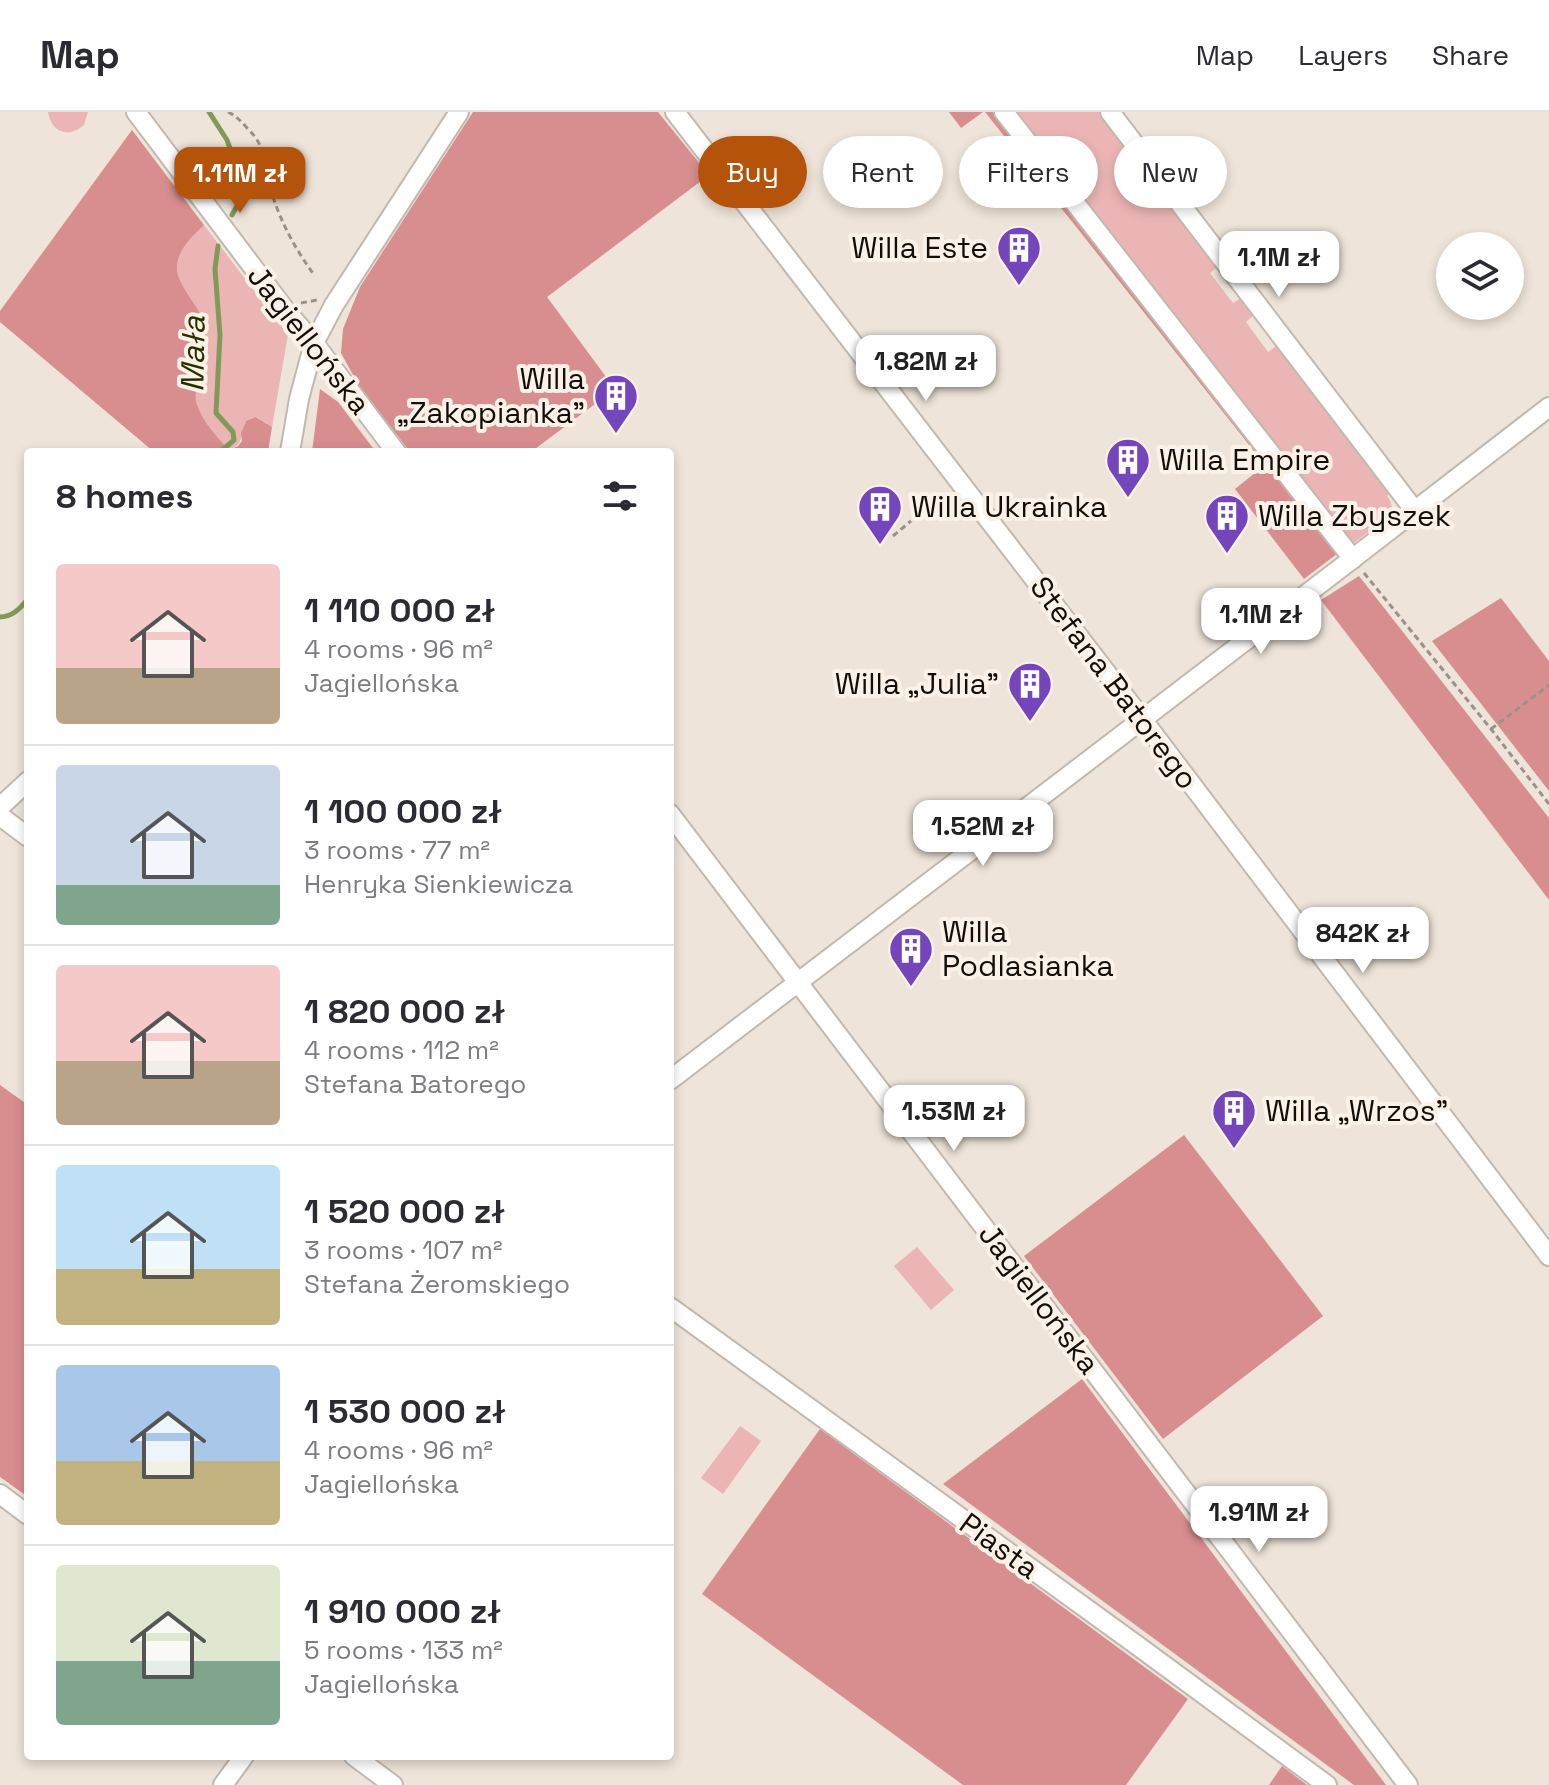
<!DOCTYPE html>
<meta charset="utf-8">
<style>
:root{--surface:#fff;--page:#f7f7f7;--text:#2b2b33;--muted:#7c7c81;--line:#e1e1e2;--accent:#b45309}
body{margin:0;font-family:"Space Grotesk",sans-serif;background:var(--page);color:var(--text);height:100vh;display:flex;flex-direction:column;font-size:30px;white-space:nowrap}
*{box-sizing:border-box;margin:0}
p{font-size:26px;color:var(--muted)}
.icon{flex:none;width:44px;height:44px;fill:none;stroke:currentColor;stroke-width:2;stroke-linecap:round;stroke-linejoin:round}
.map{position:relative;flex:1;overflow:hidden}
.details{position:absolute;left:24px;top:336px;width:650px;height:1312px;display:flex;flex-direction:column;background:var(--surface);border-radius:8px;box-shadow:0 4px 12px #0003}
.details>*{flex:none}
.hud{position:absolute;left:698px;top:24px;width:730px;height:72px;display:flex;gap:16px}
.fabs{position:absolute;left:1436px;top:120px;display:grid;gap:16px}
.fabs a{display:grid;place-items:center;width:88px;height:88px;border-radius:50%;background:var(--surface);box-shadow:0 4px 12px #0003;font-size:40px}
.price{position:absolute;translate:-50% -68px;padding:0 18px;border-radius:16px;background:#fff;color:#222;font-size:26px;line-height:52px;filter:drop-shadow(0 2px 4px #0008)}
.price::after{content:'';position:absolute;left:50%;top:48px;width:24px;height:18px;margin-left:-12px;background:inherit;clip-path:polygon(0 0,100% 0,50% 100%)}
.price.selected{background:var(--accent);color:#fff}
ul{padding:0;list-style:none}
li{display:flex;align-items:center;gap:24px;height:200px;padding:0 32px}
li+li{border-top:2px solid var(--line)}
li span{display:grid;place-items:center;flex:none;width:224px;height:160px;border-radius:8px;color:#555}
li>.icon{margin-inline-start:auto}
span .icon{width:96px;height:96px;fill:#fffc;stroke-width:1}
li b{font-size:34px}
h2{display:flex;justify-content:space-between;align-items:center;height:96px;padding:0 32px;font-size:34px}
.pill{padding:0 28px;border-radius:36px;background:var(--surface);box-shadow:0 4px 12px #0003;font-size:28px;line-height:72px}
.pill.selected{background:var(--accent);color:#fff}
header{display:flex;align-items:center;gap:48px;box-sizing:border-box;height:112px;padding:0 40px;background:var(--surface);border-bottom:2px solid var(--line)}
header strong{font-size:38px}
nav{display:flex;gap:44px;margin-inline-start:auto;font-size:28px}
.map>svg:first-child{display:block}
.green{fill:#ecb5b5}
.forest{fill:#d88d8f}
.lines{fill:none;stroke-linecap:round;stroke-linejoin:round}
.stream{stroke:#839959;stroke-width:5}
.minor-casing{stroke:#c2b9ae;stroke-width:22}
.path{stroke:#99928a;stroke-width:3;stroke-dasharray:6 4;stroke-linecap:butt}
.minor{stroke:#fff;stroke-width:18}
.labels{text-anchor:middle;stroke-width:8;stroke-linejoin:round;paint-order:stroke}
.poi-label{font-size:30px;fill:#120f0b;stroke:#fbf1e6;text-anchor:start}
.street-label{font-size:30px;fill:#120f0b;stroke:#fbf1e6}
.water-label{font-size:32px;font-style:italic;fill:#243200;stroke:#fbf1e6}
</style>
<header>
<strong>Map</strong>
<nav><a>Map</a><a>Layers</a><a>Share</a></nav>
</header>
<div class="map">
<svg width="1549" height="1673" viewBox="0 0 1549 1673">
<rect width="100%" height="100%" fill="#eee4d9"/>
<!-- green -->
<g class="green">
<path d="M 48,0 L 88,0 L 84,13 C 68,27 51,20 48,0 Z"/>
<path d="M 1009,0 L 1101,0 L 1218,154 L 1210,161 L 1233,191 L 1242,185 L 1255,202 L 1246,210 L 1268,240 L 1278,233 L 1390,380 L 1387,384 C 1393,392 1393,396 1388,405 L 1351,433 Z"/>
<path d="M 204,113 L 288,223 L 272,315 L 257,305 L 246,309 C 238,323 247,329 230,338 C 218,328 192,298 196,281 C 198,273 203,266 205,258 C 208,246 209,226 205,215 C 199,196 175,172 177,153 C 180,135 192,125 204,113 Z"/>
<polygon points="917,1135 954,1178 931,1198 894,1154"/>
<polygon points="740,1314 761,1329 723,1382 701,1366"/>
</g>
<!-- forest -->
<g class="forest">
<polygon points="473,0 658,0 709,63 547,185 615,277 531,340 410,340 358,272 341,241 343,217 360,175"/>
<polygon points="949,0 983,0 961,16"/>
<polygon points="985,0 999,0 1342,438 1304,467 1235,377 1265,353"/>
<path d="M 132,18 L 204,113 C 192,125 180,135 177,153 C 175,173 200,193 205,214 C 208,227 208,245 205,258 C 203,266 198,273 196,281 C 192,297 218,328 230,338 L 238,334 L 242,329 L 241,321 L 246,309 L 256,305 L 272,315 L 268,340 L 154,340 L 0,210 L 0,199 Z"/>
<polygon points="320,277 338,290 376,340 312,340"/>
<polygon points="1359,464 1549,706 1549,788 1321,488"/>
<polygon points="1501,486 1549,549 1549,679 1432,529"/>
<polygon points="0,973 28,993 28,1385 0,1365"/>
<polygon points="1184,1023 1323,1204 1163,1327 1024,1144"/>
<polygon points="1082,1267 1386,1673 1354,1673 943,1372"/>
<polygon points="820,1317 1188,1587 1126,1673 963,1673 702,1482"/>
<polygon points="1282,1654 1307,1673 1269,1673"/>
</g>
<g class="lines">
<!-- stream -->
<g class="stream">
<polyline points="209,0 227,28 243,72 242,85 232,103"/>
<polyline points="218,134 215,157 220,223 216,301 233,320 234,328 220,340"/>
<path d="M 0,505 C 13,505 20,496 28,487"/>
</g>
<!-- minor casing -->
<g class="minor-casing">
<g id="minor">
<polyline points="136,0 286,199 314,231 396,340"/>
<polyline points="675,0 1142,607 1549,1144"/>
<polyline points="1004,0 1353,447"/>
<polyline points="1110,0 1415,399"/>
<polyline points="290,340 299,287 314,231 334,193 459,0"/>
<polyline points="0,695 28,669"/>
<polyline points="670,702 1408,1673"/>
<polyline points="0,704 28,725"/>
<polyline points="670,968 1338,458 1549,295"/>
<polyline points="670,1195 1138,1534 1327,1673"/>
<polyline points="0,1382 28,1403"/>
<polyline points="354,1644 393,1673"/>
<polyline points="223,1673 244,1644"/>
</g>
</g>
<!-- path -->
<g class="path">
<path d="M 228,0 C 236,4 241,9 247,16 C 271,39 265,62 275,91 C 285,118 298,141 315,164"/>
<polyline points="301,191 317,188"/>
<polyline points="893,424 911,409"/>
<polyline points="1364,461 1491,617 1549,692"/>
<polyline points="1491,617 1549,573"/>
</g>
<!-- minor -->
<use href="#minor" class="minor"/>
</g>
<!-- icons -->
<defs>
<g id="building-pin" transform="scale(2.3)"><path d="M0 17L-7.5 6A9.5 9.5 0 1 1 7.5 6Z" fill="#7545bc" stroke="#fbf1e6"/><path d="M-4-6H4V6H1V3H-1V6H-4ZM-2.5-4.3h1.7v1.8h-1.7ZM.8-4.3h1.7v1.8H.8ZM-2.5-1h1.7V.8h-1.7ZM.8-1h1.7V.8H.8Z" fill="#fff"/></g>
</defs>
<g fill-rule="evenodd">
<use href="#building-pin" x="1019" y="136"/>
<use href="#building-pin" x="616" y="284"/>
<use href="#building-pin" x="1128" y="348"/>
<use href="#building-pin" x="880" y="395"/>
<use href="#building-pin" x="1227" y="404"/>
<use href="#building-pin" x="1030" y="572"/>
<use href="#building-pin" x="911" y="837"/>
<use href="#building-pin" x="1234" y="999"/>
</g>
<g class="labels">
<!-- poi labels -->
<g class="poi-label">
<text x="988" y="146" text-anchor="end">Willa Este</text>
<text x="585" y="277" text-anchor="end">Willa<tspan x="585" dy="34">„Zakopianka”</tspan></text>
<text x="1159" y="358">Willa Empire</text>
<text x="911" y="405">Willa Ukrainka</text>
<text x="1258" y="414">Willa Zbyszek</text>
<text x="999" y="582" text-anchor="end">Willa „Julia”</text>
<text x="942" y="830">Willa<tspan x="942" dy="34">Podlasianka</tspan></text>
<text x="1265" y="1009">Willa „Wrzos”</text>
</g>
<!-- street labels -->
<g class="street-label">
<text transform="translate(309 228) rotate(52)" y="10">Jagiellońska</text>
<text transform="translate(1114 571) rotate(53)" y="10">Stefana Batorego</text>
<text transform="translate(1039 1187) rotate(53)" y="10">Jagiellońska</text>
<text transform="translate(999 1434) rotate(36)" y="10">Piasta</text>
</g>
<!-- water labels -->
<g class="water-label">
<text transform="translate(193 242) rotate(-89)" y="11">Mała</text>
</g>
</g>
</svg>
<div class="fabs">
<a><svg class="icon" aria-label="layers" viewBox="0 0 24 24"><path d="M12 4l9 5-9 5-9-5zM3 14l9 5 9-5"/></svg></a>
</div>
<b class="price selected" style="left:240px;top:103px">1.11M zł</b>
<b class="price" style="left:1279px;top:187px">1.1M zł</b>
<b class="price" style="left:926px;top:291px">1.82M zł</b>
<b class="price" style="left:1261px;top:544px">1.1M zł</b>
<b class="price" style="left:983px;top:756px">1.52M zł</b>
<b class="price" style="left:1363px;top:863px">842K zł</b>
<b class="price" style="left:954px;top:1041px">1.53M zł</b>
<b class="price" style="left:1259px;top:1442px">1.91M zł</b>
<div class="hud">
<a class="pill selected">Buy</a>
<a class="pill">Rent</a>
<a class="pill">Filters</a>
<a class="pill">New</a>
</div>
<section class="details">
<h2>8 homes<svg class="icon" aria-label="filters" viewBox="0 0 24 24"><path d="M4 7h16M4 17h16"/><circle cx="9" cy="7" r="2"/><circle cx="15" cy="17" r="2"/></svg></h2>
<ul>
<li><span style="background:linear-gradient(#f6c9c9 65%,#b9a48a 0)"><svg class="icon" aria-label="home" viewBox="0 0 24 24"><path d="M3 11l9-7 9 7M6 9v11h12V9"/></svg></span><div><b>1 110 000 zł</b><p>4 rooms · 96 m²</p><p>Jagiellońska</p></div></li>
<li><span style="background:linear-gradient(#c9d6e8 75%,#7fa58c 0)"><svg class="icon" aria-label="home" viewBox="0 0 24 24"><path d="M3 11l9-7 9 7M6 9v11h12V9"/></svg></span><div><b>1 100 000 zł</b><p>3 rooms · 77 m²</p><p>Henryka Sienkiewicza</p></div></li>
<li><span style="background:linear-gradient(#f6c9c9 60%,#b9a48a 0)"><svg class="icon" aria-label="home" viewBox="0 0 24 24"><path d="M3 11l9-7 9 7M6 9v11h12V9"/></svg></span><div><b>1 820 000 zł</b><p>4 rooms · 112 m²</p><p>Stefana Batorego</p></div></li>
<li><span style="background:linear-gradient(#bfe0f5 65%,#c2b280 0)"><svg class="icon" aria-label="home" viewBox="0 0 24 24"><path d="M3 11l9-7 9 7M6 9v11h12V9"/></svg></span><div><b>1 520 000 zł</b><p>3 rooms · 107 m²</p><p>Stefana Żeromskiego</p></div></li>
<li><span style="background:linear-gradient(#a9c7e8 60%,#c2b280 0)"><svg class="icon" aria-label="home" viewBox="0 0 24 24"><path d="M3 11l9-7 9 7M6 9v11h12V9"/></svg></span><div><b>1 530 000 zł</b><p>4 rooms · 96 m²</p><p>Jagiellońska</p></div></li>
<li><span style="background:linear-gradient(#dfe7d0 60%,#7fa58c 0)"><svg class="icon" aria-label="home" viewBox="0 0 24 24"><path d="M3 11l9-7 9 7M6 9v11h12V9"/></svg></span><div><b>1 910 000 zł</b><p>5 rooms · 133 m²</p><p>Jagiellońska</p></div></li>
</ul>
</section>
</div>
